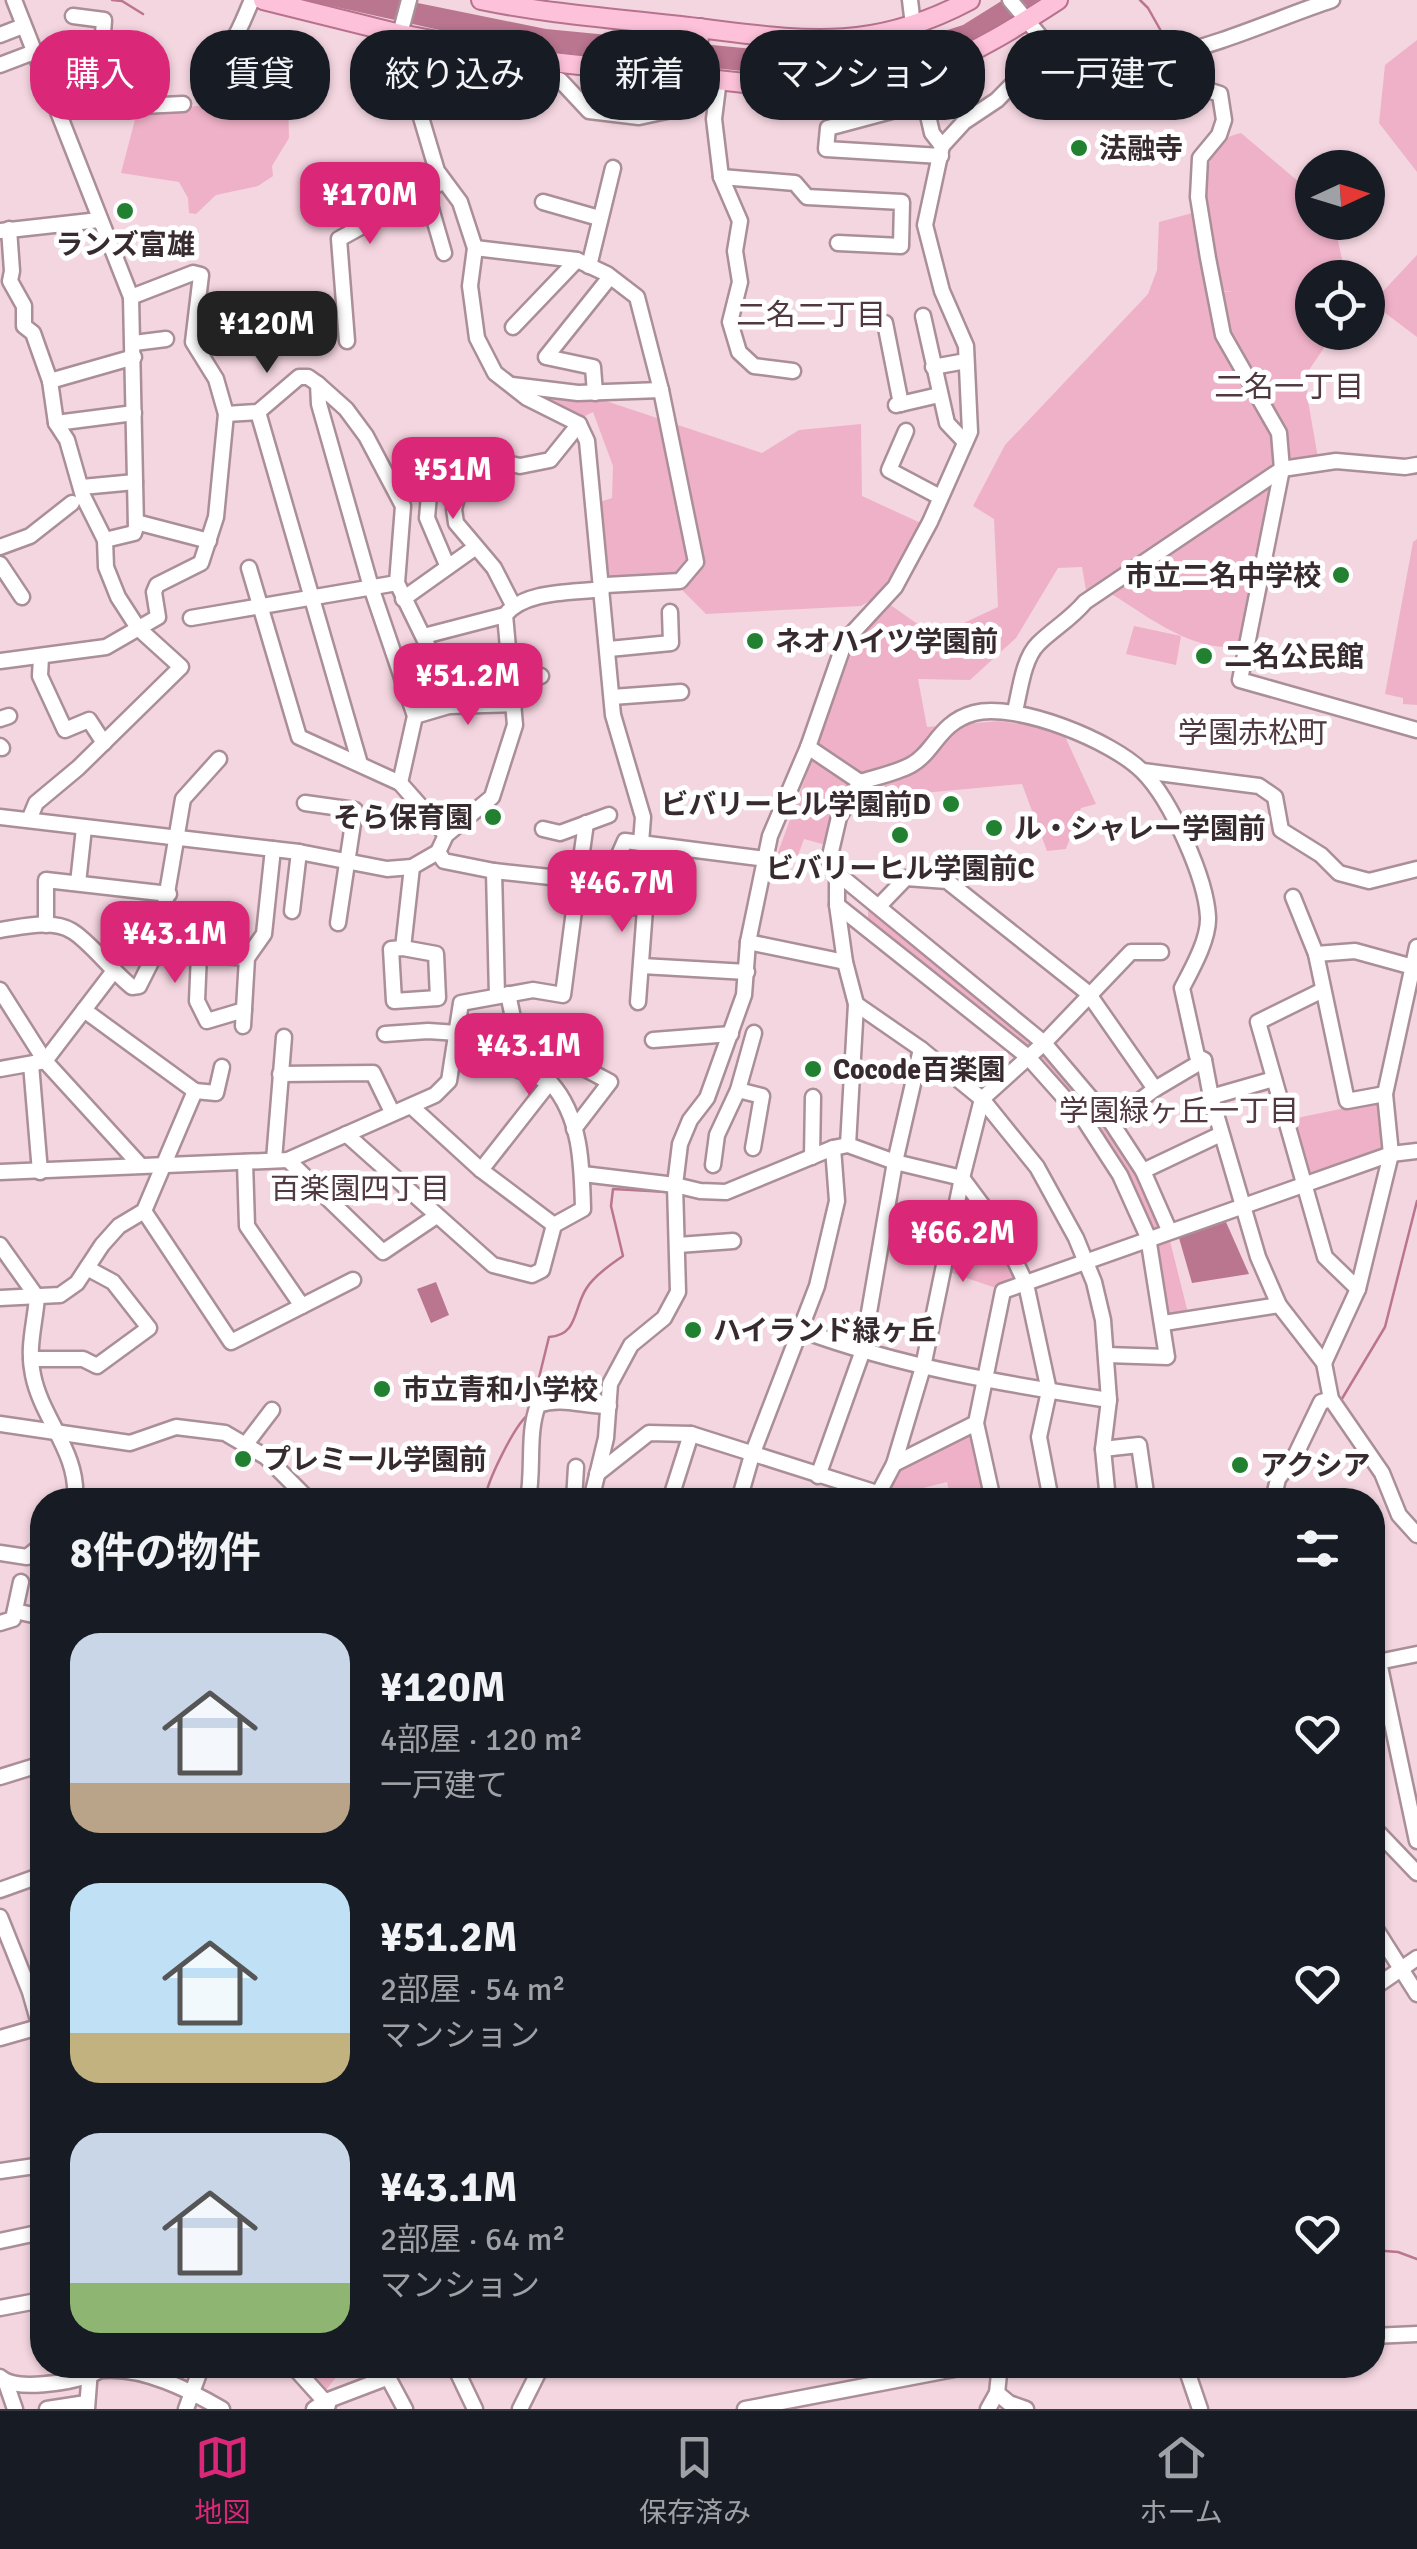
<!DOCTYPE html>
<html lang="ja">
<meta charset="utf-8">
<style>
:root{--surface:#171b24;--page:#242831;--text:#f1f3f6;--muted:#9ea1a6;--line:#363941;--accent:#db2777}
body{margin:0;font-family:Signika,"Noto Sans JP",sans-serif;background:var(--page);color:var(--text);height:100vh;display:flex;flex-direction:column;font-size:38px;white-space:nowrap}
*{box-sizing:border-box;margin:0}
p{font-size:32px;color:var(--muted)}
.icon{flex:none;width:55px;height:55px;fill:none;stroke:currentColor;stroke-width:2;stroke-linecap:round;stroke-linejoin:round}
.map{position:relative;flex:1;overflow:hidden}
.sheet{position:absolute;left:30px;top:1488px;width:1355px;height:890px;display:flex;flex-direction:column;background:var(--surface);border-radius:40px;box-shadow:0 2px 8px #0004}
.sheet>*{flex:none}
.top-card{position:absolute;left:30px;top:30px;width:1358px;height:90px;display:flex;gap:20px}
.needle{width:65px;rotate:86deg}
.fabs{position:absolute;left:1295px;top:150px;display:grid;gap:20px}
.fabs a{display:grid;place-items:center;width:90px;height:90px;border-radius:50%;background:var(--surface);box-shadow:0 2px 8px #0004;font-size:50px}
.price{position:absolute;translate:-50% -85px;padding:0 22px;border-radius:20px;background:var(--accent);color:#fff;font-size:32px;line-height:65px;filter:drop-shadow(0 2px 5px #0008)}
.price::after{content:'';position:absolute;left:50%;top:60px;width:30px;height:22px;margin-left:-15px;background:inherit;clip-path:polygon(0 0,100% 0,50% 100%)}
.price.active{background:#222;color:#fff}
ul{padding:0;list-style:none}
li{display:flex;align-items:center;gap:30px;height:250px;padding:0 40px}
li span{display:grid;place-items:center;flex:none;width:280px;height:200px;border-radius:30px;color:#555}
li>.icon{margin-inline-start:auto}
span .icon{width:120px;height:120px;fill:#fffc;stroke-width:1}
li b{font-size:42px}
h2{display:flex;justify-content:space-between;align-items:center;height:120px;padding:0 40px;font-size:42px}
.chip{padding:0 35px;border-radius:40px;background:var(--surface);box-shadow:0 2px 8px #0004;font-size:35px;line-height:90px}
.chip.active{background:var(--accent);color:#fff}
.dock{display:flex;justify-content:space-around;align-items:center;height:140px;border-top:2px solid var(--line);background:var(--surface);font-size:28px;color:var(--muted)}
.dock a{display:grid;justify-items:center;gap:5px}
.dock .active{color:var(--accent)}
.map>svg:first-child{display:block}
.green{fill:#efb1c7}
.water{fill:#ba758f}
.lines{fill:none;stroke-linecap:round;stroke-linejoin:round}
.stream{stroke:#ba758f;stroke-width:2.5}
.minor-casing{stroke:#aa8e98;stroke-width:19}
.major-casing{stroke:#b7728d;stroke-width:22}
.minor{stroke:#fff;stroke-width:14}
.major{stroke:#fdc2d9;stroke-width:18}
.poi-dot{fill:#228031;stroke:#fff;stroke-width:4}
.labels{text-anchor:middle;stroke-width:10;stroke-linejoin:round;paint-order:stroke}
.poi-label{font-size:28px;font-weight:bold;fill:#372b2f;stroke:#fff;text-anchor:start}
.neighbourhood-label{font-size:30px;fill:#503941;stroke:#fff}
</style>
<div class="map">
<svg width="1417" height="2409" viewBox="0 0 1417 2409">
<rect width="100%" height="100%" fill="#f4d6e0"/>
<!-- green -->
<g class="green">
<polygon points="1417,40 1417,172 1379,123 1385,65"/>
<polygon points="248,101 279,107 288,101 289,138 272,166 273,176 258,186 216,195 196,214 189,213 188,198 179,182 121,173 137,112"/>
<path d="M 1241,133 L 1312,193 L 1312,222 L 1334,223 L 1346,277 L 1312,278 L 1312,332 L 1334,333 L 1309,370 L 1307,395 L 1318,458 L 1314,455 L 1275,462 L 1223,507 L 1087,596 L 1082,567 L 1058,568 L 1016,638 L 970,680 L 918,679 L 927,727 L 999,721 L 1062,730 L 1096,804 L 1081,808 L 1066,849 L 1047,851 L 1022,784 L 923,793 L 850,812 L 826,845 L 804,839 L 796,861 L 777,855 L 857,637 L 889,604 L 939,639 L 953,628 L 998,607 L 994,519 L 973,506 L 1005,445 L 1148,294 L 1157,270 L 1159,222 L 1196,212 L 1211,294 L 1233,291 L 1219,292 C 1213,253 1182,143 1241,133 Z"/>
<polygon points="1417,255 1417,337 1372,303"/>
<polygon points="512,387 597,398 762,453 799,430 861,424 862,496 923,524 878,596 861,606 706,614 671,579 608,582 597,503 612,498 613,466 593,412 577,420"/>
<path d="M 1272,480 L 1266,528 L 1242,646 C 1194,654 1149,617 1110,593 L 1222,519 Z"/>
<polygon points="1417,539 1417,705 1403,704 1403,698 1385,694 1413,542"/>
<polygon points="1134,626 1181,636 1176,665 1126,654"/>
<polygon points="868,911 874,912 1034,1043 1025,1050 868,922"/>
<polygon points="1045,1051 1072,1079 1139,1171 1159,1224 1157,1230 1151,1231 1135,1197 1037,1062 1036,1053"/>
<polygon points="1379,1101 1382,1150 1306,1174 1292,1119"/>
<polygon points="963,1194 992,1233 1014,1278 996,1288 943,1270"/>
<polygon points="1169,1237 1188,1313 1173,1318 1166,1313 1152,1245"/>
<polygon points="976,1423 993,1500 951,1500 947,1482 923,1488 919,1500 875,1500 894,1464"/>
<polygon points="315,2365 358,2365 338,2375 326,2390 311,2376"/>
</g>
<!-- water -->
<g class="water">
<path d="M 305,0 L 403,0 L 546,29 L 825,56 L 883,51 L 963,25 L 1003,0 L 1038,0 C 964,49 902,79 811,78 L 520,48 Z"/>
<polygon points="1226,1222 1249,1274 1192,1283 1179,1238"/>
<polygon points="436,1282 449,1315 431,1323 417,1289"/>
</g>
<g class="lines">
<!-- stream -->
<g class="stream">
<polyline points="112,0 122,1 143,14"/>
<polyline points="1140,0 1148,8 1170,47"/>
<polyline points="419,92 421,71 428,53"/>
<path d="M 533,1402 L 549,1337 C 578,1335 573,1310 586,1289 C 593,1277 611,1264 623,1256 L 611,1206 L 613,1189 L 668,1192"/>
<polyline points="1340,1402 1385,1327 1417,1201"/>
<polyline points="1304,1452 1320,1419"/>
<path d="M 485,1500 C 486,1483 515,1424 529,1414"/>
<polyline points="1372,2250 1398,2252 1417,2259"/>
</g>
<!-- minor casing -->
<g class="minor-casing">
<g id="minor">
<polyline points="14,0 131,297 136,527 134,533 105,540"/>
<polyline points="409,0 400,34 400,65 417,104 437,171 460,202 475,248 470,286 477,338 495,373 527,398 579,424 587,441 613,715 643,817 641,843"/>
<polyline points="910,0 913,25"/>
<polyline points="73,16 104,20 101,61"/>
<polyline points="0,35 23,26"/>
<polyline points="233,44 237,49 238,65"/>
<path d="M 1049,47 C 1128,92 1254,25 1332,0"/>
<polyline points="1173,54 1186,83 1220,94 1224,120 1219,135 1200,158 1198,197 1208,258 1223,335 1279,433 1282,469 1240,680 1417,730"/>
<path d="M 207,61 C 234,52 241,24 252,0"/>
<polyline points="0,65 34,52 56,58 127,65"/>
<polyline points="719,79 714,119 721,177 740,221 735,251 740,282 730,322 739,352 754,366 793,371"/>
<polyline points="903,79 926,107 932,133 942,146"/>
<polyline points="894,80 899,109 828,128 826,149 941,156"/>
<path d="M 417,104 C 431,94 444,83 462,81 C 487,78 496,88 519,71 L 560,80 L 589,111 L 639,117 L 676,109"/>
<polyline points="55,106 120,102 142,106 183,104"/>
<polyline points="721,177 795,183 807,197 902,202 901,246 838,243"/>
<polyline points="426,191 444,253"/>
<polyline points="543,202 599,218"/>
<polyline points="9,229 12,271 10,281 24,306 24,326 33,333 50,381 56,423 67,440 83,496 105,540 106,567 118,597 138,628 181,667 78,768 36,803 29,820"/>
<polyline points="0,231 99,220"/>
<polyline points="589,266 613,168"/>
<polyline points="923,316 947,423 965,442"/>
<polyline points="885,323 901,404"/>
<polyline points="513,327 577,260"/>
<polyline points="347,341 339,239 444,181"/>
<polyline points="134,343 166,339"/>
<polyline points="933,367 966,361"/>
<polyline points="50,381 134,357"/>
<polyline points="318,384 346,409 366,436 403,506 397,583 435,661 449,706"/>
<polyline points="512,385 578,393 661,390"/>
<polyline points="595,393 593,367 546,357 610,277"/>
<polyline points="896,405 939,395"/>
<polyline points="258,412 360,764"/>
<polyline points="226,414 258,412 299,377 308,377 318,384 319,404 371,587 415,716 400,783"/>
<polyline points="56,423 134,413"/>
<polyline points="906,431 889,470 940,497"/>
<polyline points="405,483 461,482"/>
<polyline points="430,484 427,518 447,565"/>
<polyline points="82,487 135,482"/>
<polyline points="136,522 209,541"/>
<polyline points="0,547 30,536 72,503"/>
<polyline points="0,564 22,597"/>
<polyline points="249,568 299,737 400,783 446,835"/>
<polyline points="403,599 476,547"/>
<polyline points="513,605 494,568 456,523 454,509 461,482 479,465 497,461 520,466 550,460 579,424"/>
<polyline points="191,618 397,583"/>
<path d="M 424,636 L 505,615 C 525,590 572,593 602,589 L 606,585 L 680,581 L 696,562 L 661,390 L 637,297 L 607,274 L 577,260 L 475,248"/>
<polyline points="609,649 671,643 670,612"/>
<polyline points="41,657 40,676 65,730 89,720 104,743"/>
<polyline points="0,661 106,647 158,617 154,592 157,585 201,563 216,517 226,414 216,379 193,342 201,275 193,273 131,297"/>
<polyline points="512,680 541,676"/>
<polyline points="612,697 681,692"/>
<path d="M 1015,711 C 1020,691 1023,659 1038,644 C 1053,629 1071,619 1085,602 L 1282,469 L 1336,461 L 1405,467 L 1417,465"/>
<polyline points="415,716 449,706 515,704"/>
<polyline points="0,719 9,716"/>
<polyline points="0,746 2,748"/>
<polyline points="808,747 860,782"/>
<polyline points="1143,771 1259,786 1275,797 1281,830 1321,855 1339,873 1369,881 1417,869"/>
<polyline points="305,803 355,810 338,923"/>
<polyline points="0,817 299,852 387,869 412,867 438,852 446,835 492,797 515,725 505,615"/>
<polyline points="543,829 560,833 609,815"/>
<polyline points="438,852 444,861 494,871 497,996"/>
<polyline points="494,871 578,880 586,823"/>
<polyline points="837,873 837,905 845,962 856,1004 848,1145"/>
<polyline points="78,883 84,828"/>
<polyline points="606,884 621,905 645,909 638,1002"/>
<polyline points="1293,897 1316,954 1347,1101 1385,1094"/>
<polyline points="837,905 1028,1057 1085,1121 1120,1175 1148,1237 1167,1357 1107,1355"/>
<polyline points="879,906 906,878 947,881 1088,993 1155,1089"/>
<polyline points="292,911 299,852"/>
<polyline points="46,925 46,880 169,894"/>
<path d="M 0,930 C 22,927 52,919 72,931 C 88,940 114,973 132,987 L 139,986 L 153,958 L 161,928 L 183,799 L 219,759"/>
<polyline points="748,942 845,962"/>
<polyline points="403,948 436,954 438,998 394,1001 391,949 403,948 412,867"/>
<polyline points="1316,954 1355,951 1413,967"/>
<polyline points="642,966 747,972"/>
<polyline points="0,990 45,1061 140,1165"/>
<polyline points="1323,990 1258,1022 1325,1257 1358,1289"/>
<polyline points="508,994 515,1027 525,1037 610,1082 574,1129"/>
<polyline points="856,1004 921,1049 982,1099 1037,1167 1076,1238 1094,1282 1103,1320 1109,1400 1103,1449 1108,1500"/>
<polyline points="244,1010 207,1021 197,1001 199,954 247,958"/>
<polyline points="243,1026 247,958 264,934 273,849"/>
<polyline points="385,1034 428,1031 458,1033"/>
<polyline points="653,1040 731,1034"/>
<polyline points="31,1064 40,1172"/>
<polyline points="0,1069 45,1061 113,972"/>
<polyline points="280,1074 373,1073 392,1112"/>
<polyline points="738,1090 762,1096 753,1148"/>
<polyline points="195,1091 216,1093 222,1067"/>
<polyline points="1211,1097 1274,1079"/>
<polyline points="411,1106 481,1170 554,1225"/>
<polyline points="1111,1122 1155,1089 1204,1060"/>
<path d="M 346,1134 L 493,1265 L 532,1275 L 542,1270 L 554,1225 L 583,1209 C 582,1165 581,1116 550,1082 L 457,1046"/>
<polyline points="812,1157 813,1097"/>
<polyline points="274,1160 284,1037"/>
<polyline points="288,1160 383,1252 435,1217"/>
<polyline points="245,1162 247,1226 302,1306"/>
<polyline points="713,1165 717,1135 738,1090 754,1033"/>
<polyline points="481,1170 550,1082"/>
<polyline points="1143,1171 1221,1134"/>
<polyline points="0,1172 288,1160 435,1095 449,1081 461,1003 533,990 563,995 578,880 606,884 625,841 766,859"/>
<polyline points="583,1174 675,1185 700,1191 726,1192 833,1148 848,1145 895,1162 962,1178 1000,1229 1026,1284 1049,1391 1039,1437 1051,1500"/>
<polyline points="144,1211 231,1342 353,1280"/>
<path d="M 1169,1230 L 1143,1171 L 1111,1122 L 1044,1043 L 837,873 L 829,860 L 839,817 L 860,782 C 876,777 896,773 911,765 C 935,752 938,723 974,713 C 1017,702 1113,741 1143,772 C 1171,800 1206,878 1208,917 C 1209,939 1192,969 1182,988 L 1197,1056 L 1204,1060 L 1211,1097 L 1258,1257 L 1279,1305 L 1324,1363 L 1331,1399 L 1382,1473 L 1399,1515 L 1417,1535"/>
<path d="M 0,1245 L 37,1297 C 35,1324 27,1347 33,1375 C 42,1420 79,1452 75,1500"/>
<polyline points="678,1245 733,1241"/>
<polyline points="0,1298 60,1295 77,1283 102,1245 119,1226 144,1211 195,1091 84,1010"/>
<polyline points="1164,1323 1279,1305"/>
<path d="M 801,1330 C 901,1367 1005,1384 1109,1400"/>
<polyline points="31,1359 83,1359 97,1366 149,1328 113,1282 87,1268"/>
<polyline points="1324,1363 1358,1289 1391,1154 1385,1094 1417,947"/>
<polyline points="0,1424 130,1443 176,1427 225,1433 266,1457 309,1500"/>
<polyline points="246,1444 272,1410"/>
<polyline points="1103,1449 1139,1445 1147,1500"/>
<polyline points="894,1464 976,1423"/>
<polyline points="597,1474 649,1433 691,1434 877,1493"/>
<polyline points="818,1476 862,1353 895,1162 921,1049"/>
<path d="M 528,1500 C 534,1467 527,1434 538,1405 C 563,1396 584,1407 609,1406"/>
<polyline points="574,1500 576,1467"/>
<polyline points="591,1500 606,1438 610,1384 631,1345 664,1318 678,1292 675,1185 680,1144 690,1120 707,1098 744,995 748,942 770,836 808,747 845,641 895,587 930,522 970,432 966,346 942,291 925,225 942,146 964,122 997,100 1049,47 1010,0"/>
<polyline points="670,1500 691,1434"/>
<polyline points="739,1500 752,1455 817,1286 837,1201 833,1148"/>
<polyline points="875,1500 894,1464 923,1367 962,1178 982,1099 1044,1043 1131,952 1161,952"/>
<polyline points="993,1500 976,1423 1003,1291 1391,1154 1417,1151"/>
<polyline points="1273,1500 1278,1479 1296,1454 1321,1402 1331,1399"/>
<polyline points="0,1553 27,1557 42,1545"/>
<polyline points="15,1611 42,1617"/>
<polyline points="0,1623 13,1619 21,1582"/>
<polyline points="1379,1662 1417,1841"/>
<polyline points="1373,1663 1417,1654"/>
<polyline points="0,1777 42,1764"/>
<polyline points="1372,1826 1417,1873"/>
<polyline points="0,1890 42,1875"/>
<polyline points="0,1917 30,1992 42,2034"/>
<polyline points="1372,1923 1417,1994"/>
<polyline points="1372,1989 1417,1958"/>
<polyline points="0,2038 42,2026"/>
<polyline points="0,2171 42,2165"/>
<polyline points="0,2241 42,2232"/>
<polyline points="0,2308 42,2300"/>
<polyline points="1372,2336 1417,2334"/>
<polyline points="292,2365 328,2405"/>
<polyline points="388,2365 383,2368 405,2409"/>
<polyline points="454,2365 475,2409"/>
<polyline points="1185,2365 1200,2409"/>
<path d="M 0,2377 C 15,2392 71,2382 90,2375 C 97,2373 97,2370 104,2370 C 144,2367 189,2390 222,2409"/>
<polyline points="6,2383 15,2409"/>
<polyline points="997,2393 1009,2403 1026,2409"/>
<polyline points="47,2409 86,2403"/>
<polyline points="87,2409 90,2370"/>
<polyline points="186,2409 202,2365"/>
<polyline points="314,2409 326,2401 389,2377"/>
<polyline points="520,2409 542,2365"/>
<polyline points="745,2409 975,2365"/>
<polyline points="988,2409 997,2393 1000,2365"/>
</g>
</g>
<!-- major casing -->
<g class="major-casing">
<g id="major">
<path d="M 263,0 L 400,34 L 543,61 L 800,89 C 909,91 969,58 1058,0"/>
<path d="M 481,0 C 543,13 608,18 671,25 C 787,37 860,59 970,0"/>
<polyline points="694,77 700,28"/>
</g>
</g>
<!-- minor -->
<use href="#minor" class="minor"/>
<!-- major -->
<use href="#major" class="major"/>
</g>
<!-- markers -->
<g class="poi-dot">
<circle cx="1079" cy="148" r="10"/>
<circle cx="125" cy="211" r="10"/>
<circle cx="1341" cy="575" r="10"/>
<circle cx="755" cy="641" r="10"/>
<circle cx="1204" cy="656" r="10"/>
<circle cx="951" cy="804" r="10"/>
<circle cx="493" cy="817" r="10"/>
<circle cx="994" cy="828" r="10"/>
<circle cx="900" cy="835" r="10"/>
<circle cx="813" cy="1069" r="10"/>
<circle cx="693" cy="1330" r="10"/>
<circle cx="382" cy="1389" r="10"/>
<circle cx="243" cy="1459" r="10"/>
<circle cx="1240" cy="1465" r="10"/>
</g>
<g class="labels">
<!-- poi labels -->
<g class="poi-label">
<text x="1099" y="158">法融寺</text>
<text x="125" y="254" text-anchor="middle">ランズ富雄</text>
<text x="1321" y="585" text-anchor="end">市立二名中学校</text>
<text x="775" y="651">ネオハイツ学園前</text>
<text x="1224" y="666">二名公民館</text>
<text x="931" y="814" text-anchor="end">ビバリーヒル学園前D</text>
<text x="473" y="827" text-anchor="end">そら保育園</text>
<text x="1014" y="838">ル・シャレー学園前</text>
<text x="900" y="878" text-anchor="middle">ビバリーヒル学園前C</text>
<text x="833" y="1079">Cocode百楽園</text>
<text x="713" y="1340">ハイランド緑ヶ丘</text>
<text x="402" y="1399">市立青和小学校</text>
<text x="263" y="1469">プレミール学園前</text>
<text x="1260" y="1475">アクシア</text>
</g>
<!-- neighbourhood labels -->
<g class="neighbourhood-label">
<text x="811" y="325">二名二丁目</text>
<text x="1289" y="397">二名一丁目</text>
<text x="1253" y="743">学園赤松町</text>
<text x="1179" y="1121">学園緑ヶ丘一丁目</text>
<text x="360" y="1199">百楽園四丁目</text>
</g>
</g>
</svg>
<div class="fabs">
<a><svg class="needle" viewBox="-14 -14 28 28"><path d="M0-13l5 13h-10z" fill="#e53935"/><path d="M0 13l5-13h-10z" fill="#9ea1a6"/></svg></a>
<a><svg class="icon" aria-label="locate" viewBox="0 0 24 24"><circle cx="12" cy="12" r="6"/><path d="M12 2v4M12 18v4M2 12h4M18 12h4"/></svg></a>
</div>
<b class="price" style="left:370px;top:247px">¥170M</b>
<b class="price active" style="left:267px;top:376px">¥120M</b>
<b class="price" style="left:453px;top:522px">¥51M</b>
<b class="price" style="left:468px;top:728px">¥51.2M</b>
<b class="price" style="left:622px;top:935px">¥46.7M</b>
<b class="price" style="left:175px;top:986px">¥43.1M</b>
<b class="price" style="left:529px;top:1098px">¥43.1M</b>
<b class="price" style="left:963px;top:1285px">¥66.2M</b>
<div class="top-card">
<a class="chip active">購入</a>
<a class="chip">賃貸</a>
<a class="chip">絞り込み</a>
<a class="chip">新着</a>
<a class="chip">マンション</a>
<a class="chip">一戸建て</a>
</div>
<section class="sheet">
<h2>8件の物件<svg class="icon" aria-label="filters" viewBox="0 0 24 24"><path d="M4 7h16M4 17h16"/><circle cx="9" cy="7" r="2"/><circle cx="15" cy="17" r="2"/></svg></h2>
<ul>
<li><span style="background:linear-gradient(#c9d6e8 75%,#b9a48a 0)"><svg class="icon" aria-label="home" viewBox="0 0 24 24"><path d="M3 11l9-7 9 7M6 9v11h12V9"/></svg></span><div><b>¥120M</b><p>4部屋 · 120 m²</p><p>一戸建て</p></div><svg class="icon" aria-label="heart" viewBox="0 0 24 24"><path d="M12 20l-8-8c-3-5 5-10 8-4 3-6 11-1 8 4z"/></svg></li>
<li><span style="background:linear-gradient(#bfe0f5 75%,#c2b280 0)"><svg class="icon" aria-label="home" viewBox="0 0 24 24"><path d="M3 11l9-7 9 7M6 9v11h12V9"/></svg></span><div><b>¥51.2M</b><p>2部屋 · 54 m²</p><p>マンション</p></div><svg class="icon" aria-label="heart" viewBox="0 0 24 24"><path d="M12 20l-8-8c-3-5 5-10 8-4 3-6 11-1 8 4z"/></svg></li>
<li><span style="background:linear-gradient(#c9d6e8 75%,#8fb573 0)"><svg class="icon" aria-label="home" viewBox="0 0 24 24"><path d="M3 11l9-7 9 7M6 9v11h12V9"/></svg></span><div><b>¥43.1M</b><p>2部屋 · 64 m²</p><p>マンション</p></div><svg class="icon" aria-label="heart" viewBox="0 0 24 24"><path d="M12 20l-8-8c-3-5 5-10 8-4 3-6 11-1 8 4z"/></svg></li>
</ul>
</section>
</div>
<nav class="dock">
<a class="active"><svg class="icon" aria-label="map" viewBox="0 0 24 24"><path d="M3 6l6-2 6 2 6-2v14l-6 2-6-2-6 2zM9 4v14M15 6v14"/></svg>地図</a>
<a><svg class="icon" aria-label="saved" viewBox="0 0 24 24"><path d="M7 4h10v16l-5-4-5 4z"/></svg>保存済み</a>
<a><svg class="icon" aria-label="home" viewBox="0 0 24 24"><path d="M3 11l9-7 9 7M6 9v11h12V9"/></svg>ホーム</a>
</nav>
